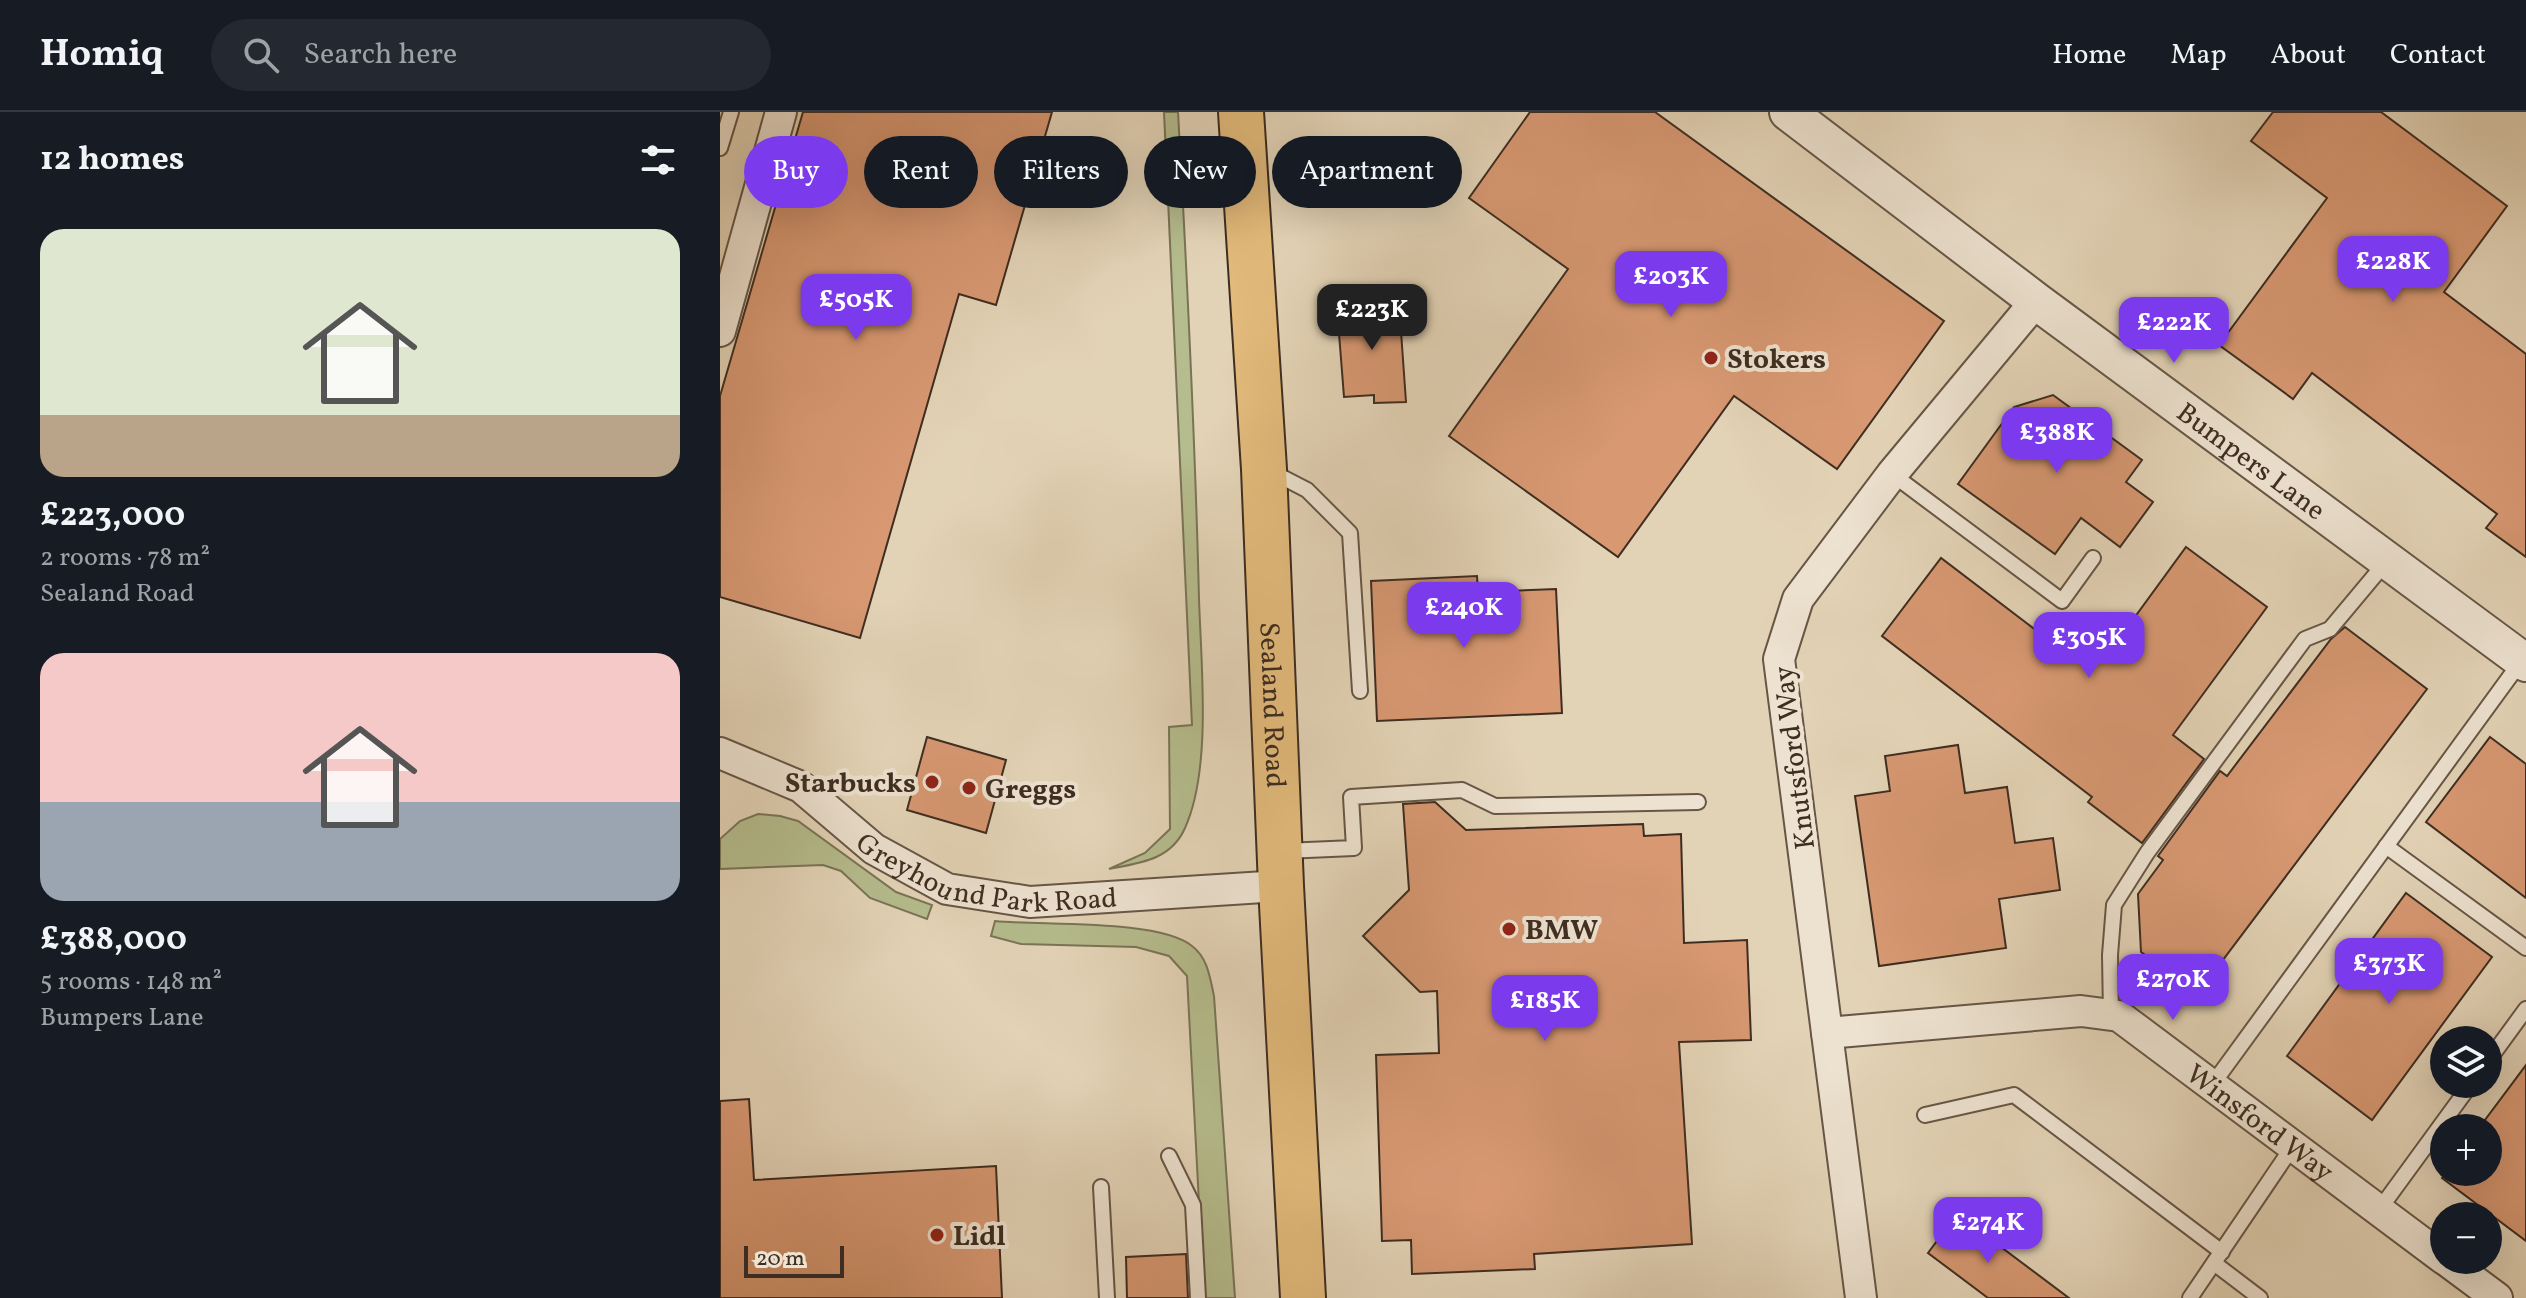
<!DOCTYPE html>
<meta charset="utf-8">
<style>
:root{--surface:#171b24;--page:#242831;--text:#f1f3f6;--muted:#9ea1a6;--line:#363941;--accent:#7c3aed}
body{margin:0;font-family:Vollkorn,serif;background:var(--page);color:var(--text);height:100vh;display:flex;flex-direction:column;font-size:30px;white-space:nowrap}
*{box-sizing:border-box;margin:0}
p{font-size:26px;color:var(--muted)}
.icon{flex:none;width:44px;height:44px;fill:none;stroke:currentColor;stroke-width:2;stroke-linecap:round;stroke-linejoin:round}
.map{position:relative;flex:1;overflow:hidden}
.details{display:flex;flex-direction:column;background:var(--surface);width:720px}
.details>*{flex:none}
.banner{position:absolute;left:24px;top:24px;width:760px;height:72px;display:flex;gap:16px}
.buttons{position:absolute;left:1710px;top:914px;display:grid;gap:16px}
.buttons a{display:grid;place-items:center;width:72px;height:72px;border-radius:50%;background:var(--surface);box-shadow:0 8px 32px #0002;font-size:40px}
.scale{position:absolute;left:24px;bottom:20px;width:100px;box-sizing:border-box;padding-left:8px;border:4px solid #3e2d21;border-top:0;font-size:22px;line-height:28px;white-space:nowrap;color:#3e2d21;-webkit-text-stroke:6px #ede2d0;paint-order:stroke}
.price{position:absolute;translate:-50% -68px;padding:0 18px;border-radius:16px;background:var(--accent);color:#fff;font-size:26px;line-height:52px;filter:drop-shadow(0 2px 4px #0008)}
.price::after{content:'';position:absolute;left:50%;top:48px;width:24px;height:18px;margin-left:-12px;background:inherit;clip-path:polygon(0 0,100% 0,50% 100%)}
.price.on{background:#222;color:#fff}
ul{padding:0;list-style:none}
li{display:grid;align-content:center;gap:16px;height:424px;padding:0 40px}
li span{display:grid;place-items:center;height:248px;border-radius:24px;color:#555}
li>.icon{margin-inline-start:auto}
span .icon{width:144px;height:144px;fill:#fffc;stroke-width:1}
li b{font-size:34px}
h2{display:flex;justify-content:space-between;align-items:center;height:96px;padding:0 40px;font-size:34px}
.pill{padding:0 28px;border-radius:36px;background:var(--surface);box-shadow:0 8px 32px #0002;font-size:28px;line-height:72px}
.pill.on{background:var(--accent);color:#fff}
header{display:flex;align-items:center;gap:48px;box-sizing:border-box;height:112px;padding:0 40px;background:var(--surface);border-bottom:2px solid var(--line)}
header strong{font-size:38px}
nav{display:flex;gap:44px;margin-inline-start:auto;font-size:28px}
.search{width:560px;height:72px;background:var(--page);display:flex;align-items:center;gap:20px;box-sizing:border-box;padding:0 28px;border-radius:44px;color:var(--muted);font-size:30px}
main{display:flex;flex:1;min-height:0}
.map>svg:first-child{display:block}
.green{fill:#b5bc8d;stroke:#7a7457;stroke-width:2}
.building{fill:#d79872;stroke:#3e2d21;stroke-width:2}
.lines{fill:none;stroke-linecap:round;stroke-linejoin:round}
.service-casing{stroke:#675646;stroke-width:18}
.minor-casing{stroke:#675646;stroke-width:34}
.tertiary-casing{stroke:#675646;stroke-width:40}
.primary-casing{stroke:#3e2d21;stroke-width:48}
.service{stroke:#ede2d0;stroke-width:14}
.minor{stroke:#ede2d0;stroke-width:30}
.tertiary{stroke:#ede2d0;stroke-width:36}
.primary{stroke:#e2ba7b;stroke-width:44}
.poi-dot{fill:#8f2418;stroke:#ede2d0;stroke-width:3}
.labels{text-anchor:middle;stroke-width:8;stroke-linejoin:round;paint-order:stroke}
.poi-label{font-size:28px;font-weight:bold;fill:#3e2d21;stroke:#ede2d0;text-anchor:start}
.street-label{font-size:28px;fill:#3e2d21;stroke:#ede2d0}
</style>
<header>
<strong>Homiq</strong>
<div class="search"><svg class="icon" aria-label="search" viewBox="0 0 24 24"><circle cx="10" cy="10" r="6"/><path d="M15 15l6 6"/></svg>Search here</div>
<nav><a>Home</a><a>Map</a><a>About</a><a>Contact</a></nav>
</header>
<main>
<section class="details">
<h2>12 homes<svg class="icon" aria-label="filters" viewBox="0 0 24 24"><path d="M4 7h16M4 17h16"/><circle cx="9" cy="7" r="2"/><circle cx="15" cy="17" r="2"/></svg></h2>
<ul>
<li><span style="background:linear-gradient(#dfe7d0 75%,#b9a48a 0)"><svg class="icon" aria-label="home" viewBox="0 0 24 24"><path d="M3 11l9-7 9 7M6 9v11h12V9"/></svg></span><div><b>£223,000</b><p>2 rooms · 78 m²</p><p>Sealand Road</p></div></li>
<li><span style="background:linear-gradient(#f6c9c9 60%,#9aa5b1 0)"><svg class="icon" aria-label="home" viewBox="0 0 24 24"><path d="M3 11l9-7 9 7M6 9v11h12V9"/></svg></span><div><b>£388,000</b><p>5 rooms · 148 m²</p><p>Bumpers Lane</p></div></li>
</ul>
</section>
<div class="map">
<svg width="1806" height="1186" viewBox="0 0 1806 1186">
<rect width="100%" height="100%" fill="#e3d3b6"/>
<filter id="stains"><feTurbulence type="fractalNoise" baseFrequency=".0025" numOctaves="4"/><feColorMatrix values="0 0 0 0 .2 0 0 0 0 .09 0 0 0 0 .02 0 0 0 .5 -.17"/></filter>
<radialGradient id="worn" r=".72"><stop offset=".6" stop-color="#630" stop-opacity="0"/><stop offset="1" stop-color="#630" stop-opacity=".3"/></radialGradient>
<!-- green -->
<g class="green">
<path d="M 444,0 L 458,0 C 467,162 475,324 479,487 C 481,553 492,656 465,716 C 451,748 420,751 389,757 L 425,741 L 450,717 L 449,615 L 472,613 Z"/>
<polygon points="38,702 60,704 78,709 176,780 212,793 207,807 150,786 121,759 103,753 0,757 0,727 20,709"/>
<path d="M 275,809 C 322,814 438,807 472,834 C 488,846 490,866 494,884 L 515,1186 L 484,1186 L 467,864 L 449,844 L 416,835 L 301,832 L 271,824 Z"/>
</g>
<!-- building -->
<g class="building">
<polygon points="83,0 332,0 276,193 239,182 140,526 0,485 0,284"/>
<polygon points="810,0 935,0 1224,209 1117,357 1014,284 898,445 729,324 848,157 749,86"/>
<polygon points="1553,0 1661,0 1787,94 1724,180 1806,242 1806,445 1766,416 1777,402 1592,261 1573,287 1499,233 1607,86 1531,29"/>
<polygon points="679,191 686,290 654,291 654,283 624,285 617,196"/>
<polygon points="1333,283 1422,348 1406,370 1433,390 1400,435 1361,406 1335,442 1238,372 1294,295"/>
<polygon points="1466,435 1547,495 1453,623 1484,647 1422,731 1368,690 1372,685 1162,524 1221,446 1351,545 1376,512 1398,528"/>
<polygon points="757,464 758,480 836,477 842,601 657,609 651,469"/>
<polygon points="1625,515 1707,577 1478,881 1421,840 1418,782 1443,748 1438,744 1500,659 1507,664 1611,527"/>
<polygon points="207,625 286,648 266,721 187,698"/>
<polygon points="1770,625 1806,652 1806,786 1706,710"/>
<polygon points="1238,633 1245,681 1287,675 1295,731 1333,726 1340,778 1279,787 1286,836 1159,854 1135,684 1170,679 1165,644"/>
<polygon points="715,690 746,718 923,712 924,724 961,722 964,831 1027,828 1031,928 959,930 972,1132 814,1142 815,1157 692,1162 691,1128 662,1129 656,943 719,941 717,879 700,880 643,824 689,778 683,692"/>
<polygon points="1686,781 1772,845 1652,1008 1567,944"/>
<polygon points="1806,953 1806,1129 1722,1066 1726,1060 1768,1060 1768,1016 1759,1016"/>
<polygon points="29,987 34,1068 276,1054 282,1186 0,1186 0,989"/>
<polygon points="1237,1102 1349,1186 1268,1186 1208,1141"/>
<polygon points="466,1142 468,1186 407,1186 406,1145"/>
</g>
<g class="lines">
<!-- service casing -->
<g class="service-casing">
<g id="service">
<polyline points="0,36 11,0"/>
<polyline points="552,360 587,378 630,421 640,579"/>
<polyline points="1172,362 1342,489 1373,446"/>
<polyline points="1666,734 1806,836"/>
<polyline points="564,739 634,736 631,685 742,678 775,694 978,690"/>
<polyline points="1391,903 1390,843 1394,793 1427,741 1585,527 1610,517 1666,450"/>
<polyline points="1768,949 1806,897"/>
<polyline points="1492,973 1802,548"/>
<polyline points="1205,1003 1294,983 1502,1140"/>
<polyline points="449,1044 473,1093 478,1186"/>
<polyline points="381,1075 387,1186"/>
<polyline points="1659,1098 1751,972"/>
<polyline points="1494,1151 1540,1186"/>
<polyline points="1470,1186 1573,1034"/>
</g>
</g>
<!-- minor casing -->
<g class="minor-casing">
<g id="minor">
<polyline points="0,219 61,0"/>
<path id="s1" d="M 0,641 L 81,675 L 154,737 L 227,777 L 310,790 L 561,774"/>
<path id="s2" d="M 1107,921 L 1361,899 L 1399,904 L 1724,1147"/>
<polyline points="1726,1148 1777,1186"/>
<polyline points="1141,1186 1059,547 1078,487 1172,362 1316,189"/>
</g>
</g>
<!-- tertiary casing -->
<g class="tertiary-casing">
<g id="tertiary">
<path id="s3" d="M 1068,0 L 1316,189 L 1806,551"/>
</g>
</g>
<!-- primary casing -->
<g class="primary-casing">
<g id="primary">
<path id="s4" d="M 521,0 L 544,357 L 561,774 L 583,1186"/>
</g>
</g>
<!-- service -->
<use href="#service" class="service"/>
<!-- minor -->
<use href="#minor" class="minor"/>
<!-- tertiary -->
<use href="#tertiary" class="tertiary"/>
<!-- primary -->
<use href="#primary" class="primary"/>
</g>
<!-- markers -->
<g class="poi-dot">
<circle cx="991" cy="246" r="8"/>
<circle cx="212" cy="670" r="8"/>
<circle cx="249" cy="676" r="8"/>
<circle cx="789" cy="817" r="8"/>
<circle cx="217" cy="1123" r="8"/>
</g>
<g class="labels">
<!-- poi labels -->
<g class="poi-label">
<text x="1007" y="256">Stokers</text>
<text x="196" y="680" text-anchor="end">Starbucks</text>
<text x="265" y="686">Greggs</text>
<text x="805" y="827">BMW</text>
<text x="233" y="1133">Lidl</text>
</g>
<!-- street labels -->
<g class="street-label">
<text dy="10" stroke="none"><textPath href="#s3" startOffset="580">Bumpers Lane</textPath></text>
<text dy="10" stroke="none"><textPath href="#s4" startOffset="594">Sealand Road</textPath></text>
<text transform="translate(1073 646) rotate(-97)" y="10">Knutsford Way</text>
<text dy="10" stroke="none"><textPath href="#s1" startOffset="302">Greyhound Park Road</textPath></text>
<text dy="10" stroke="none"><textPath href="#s2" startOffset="470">Winsford Way</textPath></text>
</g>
</g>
<rect width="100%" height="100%" filter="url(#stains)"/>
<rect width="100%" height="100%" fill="url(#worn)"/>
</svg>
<div class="buttons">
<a><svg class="icon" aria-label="layers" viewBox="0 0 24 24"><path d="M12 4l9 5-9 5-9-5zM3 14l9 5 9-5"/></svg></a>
<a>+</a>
<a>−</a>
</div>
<div class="scale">20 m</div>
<b class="price" style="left:1673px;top:192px">£228K</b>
<b class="price" style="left:951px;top:207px">£203K</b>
<b class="price" style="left:136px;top:230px">£505K</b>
<b class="price on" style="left:652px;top:240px">£223K</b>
<b class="price" style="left:1454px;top:253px">£222K</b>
<b class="price" style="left:1337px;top:363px">£388K</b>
<b class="price" style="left:744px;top:538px">£240K</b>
<b class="price" style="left:1369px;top:568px">£305K</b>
<b class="price" style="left:1669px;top:894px">£373K</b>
<b class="price" style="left:1453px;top:910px">£270K</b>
<b class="price" style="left:825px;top:931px">£185K</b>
<b class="price" style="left:1268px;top:1153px">£274K</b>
<div class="banner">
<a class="pill on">Buy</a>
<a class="pill">Rent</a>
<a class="pill">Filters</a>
<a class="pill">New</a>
<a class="pill">Apartment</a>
</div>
</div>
</main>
